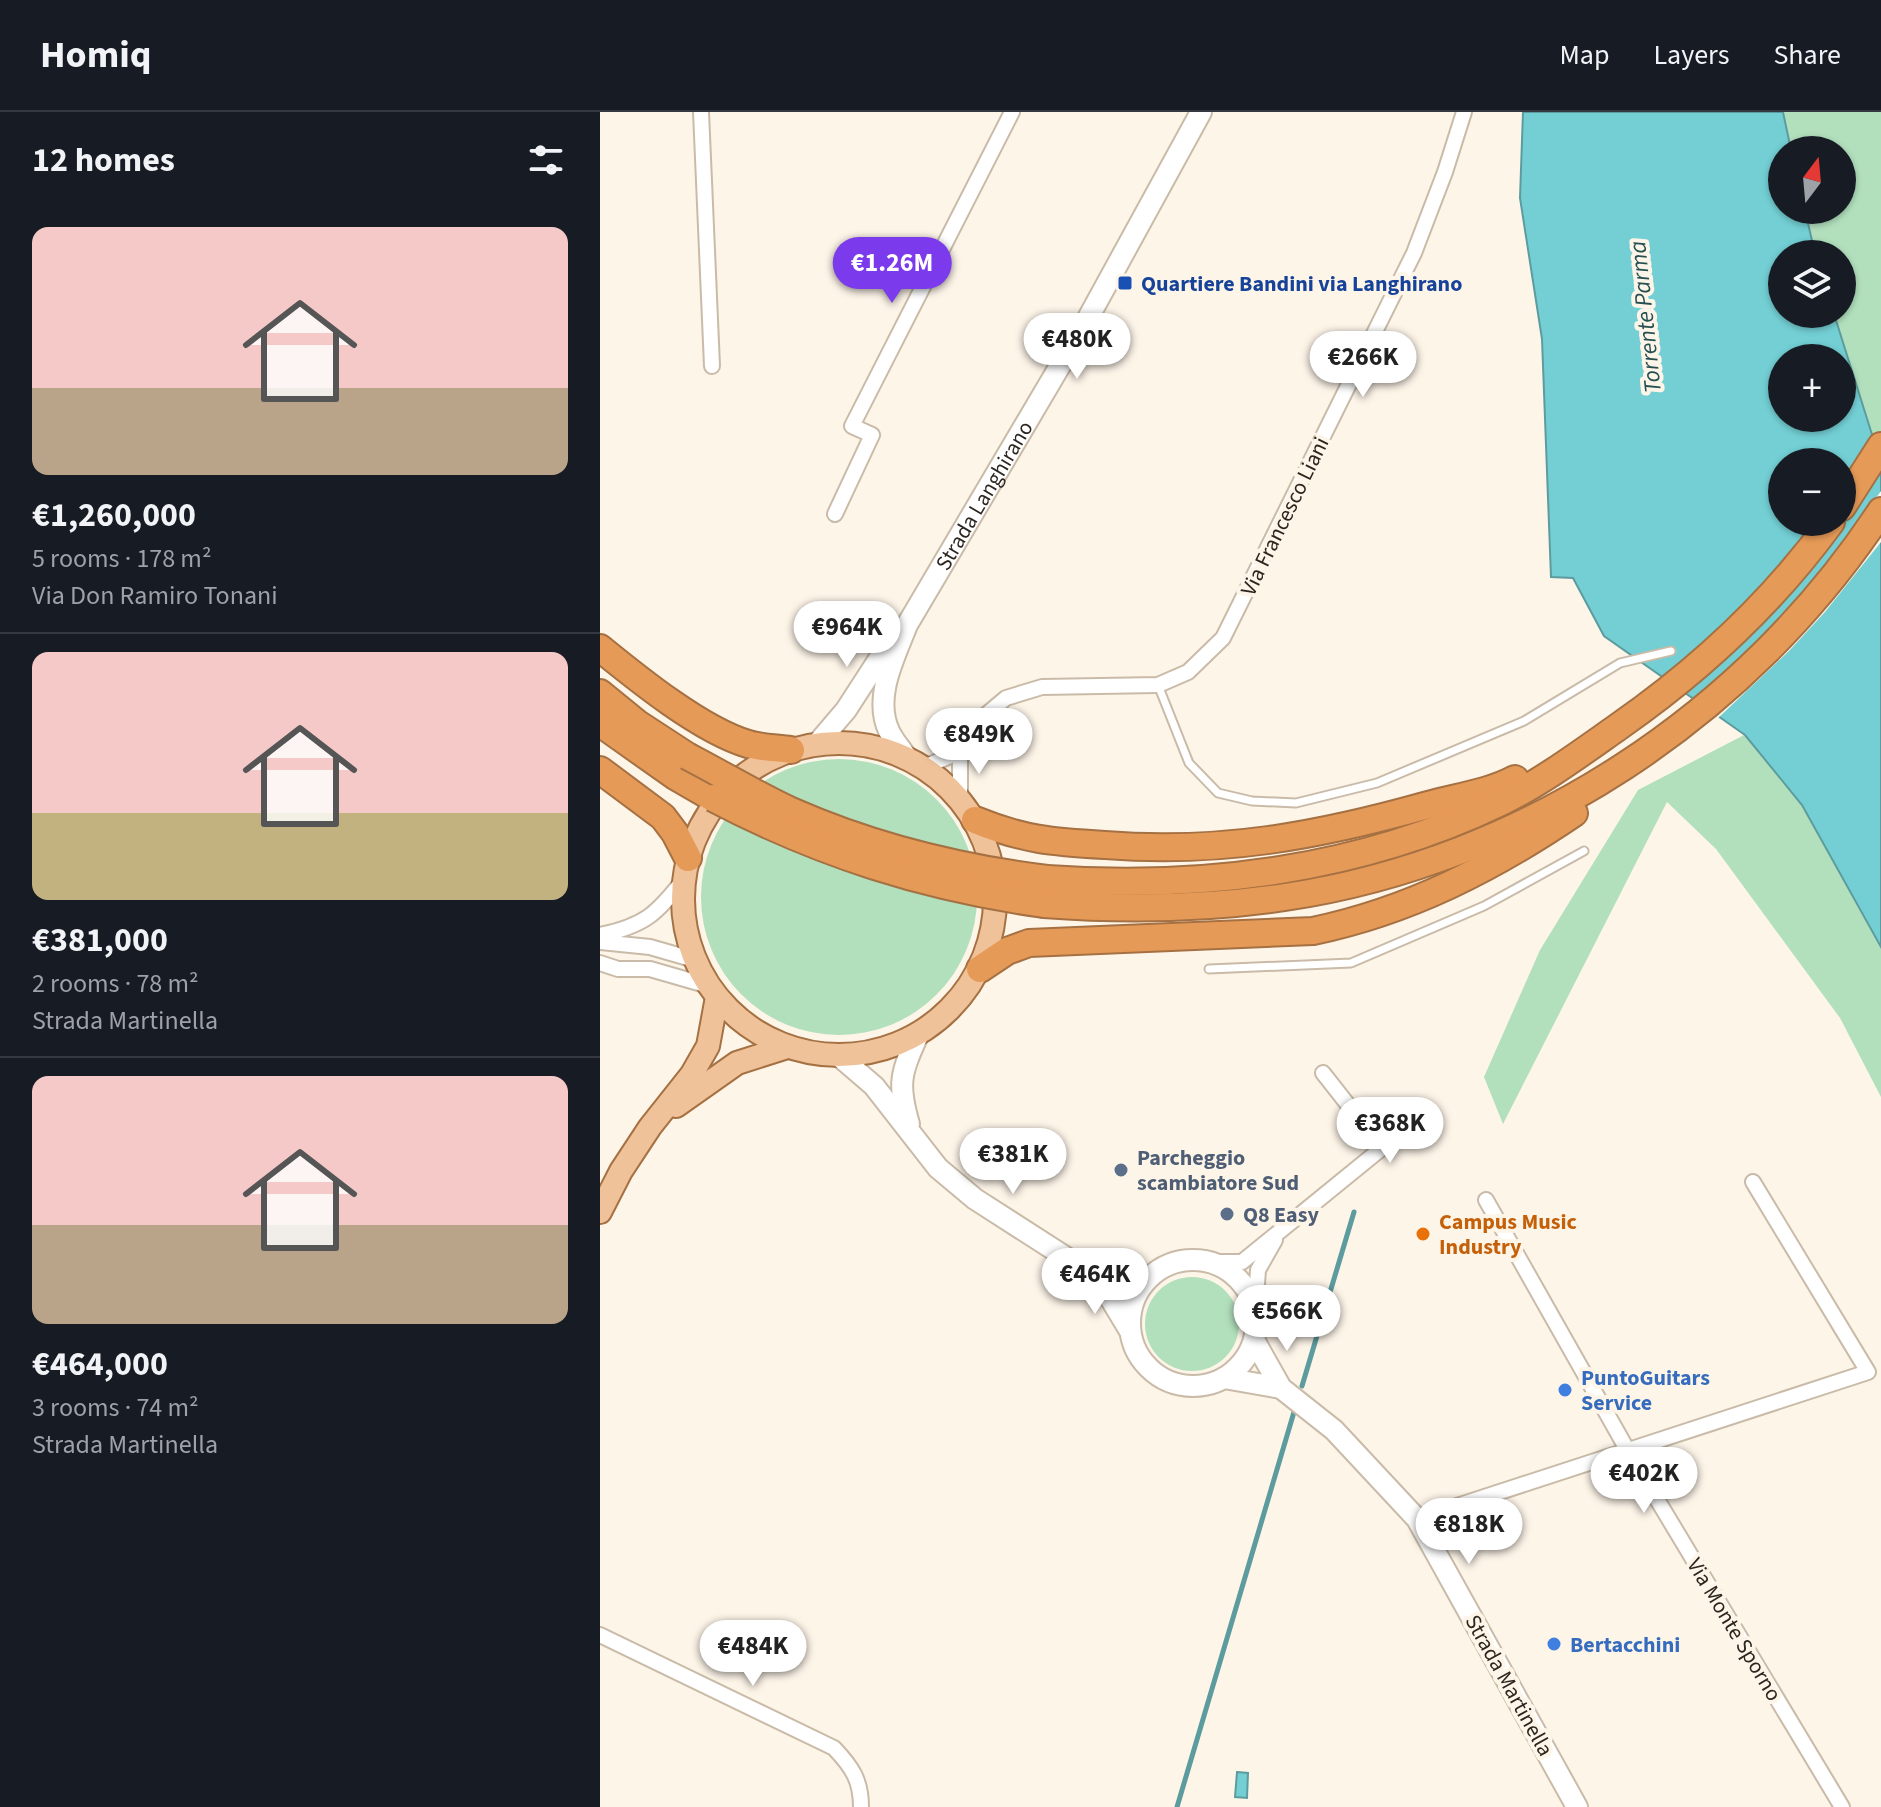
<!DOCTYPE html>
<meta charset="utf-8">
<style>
:root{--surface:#171b24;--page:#20242c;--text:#f1f3f6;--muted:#9ea1a6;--line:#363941;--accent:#7c3aed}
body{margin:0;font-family:"Source Sans 3",sans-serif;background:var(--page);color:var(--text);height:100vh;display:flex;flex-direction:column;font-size:30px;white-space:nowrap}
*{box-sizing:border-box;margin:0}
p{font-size:26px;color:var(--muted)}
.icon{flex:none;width:44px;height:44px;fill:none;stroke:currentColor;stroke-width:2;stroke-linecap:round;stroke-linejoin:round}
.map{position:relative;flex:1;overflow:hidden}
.panel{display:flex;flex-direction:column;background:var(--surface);width:600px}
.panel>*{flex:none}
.needle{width:52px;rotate:16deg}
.fabs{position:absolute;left:1168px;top:24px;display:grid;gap:16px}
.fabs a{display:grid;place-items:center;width:88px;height:88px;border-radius:50%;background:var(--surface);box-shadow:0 2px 6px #0004;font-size:40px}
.price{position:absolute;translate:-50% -68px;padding:0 18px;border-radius:28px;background:#fff;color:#222;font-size:26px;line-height:52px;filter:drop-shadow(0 2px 4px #0008)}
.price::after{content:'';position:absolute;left:50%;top:48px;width:24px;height:18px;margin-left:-12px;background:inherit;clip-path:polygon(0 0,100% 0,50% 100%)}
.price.selected{background:var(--accent);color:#fff}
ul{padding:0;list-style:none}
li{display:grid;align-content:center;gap:16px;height:424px;padding:0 32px}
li+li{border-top:2px solid var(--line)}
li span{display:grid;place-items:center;height:248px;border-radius:16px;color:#555}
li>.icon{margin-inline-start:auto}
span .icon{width:144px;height:144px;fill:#fffc;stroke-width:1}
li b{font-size:34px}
h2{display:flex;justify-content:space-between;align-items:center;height:96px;padding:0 32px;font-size:34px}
header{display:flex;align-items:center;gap:48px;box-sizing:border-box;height:112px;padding:0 40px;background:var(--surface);border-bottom:2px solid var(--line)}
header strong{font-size:38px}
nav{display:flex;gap:44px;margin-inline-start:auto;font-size:28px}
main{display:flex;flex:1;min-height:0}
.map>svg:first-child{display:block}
.green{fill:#b2e0bd}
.water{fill:#73cfd4;stroke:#5d9c9e;stroke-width:2;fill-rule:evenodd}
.pier{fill:#fef5e9}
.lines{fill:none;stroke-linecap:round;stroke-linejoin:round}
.stream{stroke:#5d9c9e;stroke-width:5}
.lane-casing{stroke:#c9bba8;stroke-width:11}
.street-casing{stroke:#c9bba8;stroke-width:18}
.secondary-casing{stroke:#c9bba8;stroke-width:24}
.primary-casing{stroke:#a57143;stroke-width:26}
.highway-casing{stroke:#a57143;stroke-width:30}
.lane{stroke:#fff;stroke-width:7}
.street{stroke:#fff;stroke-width:14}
.secondary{stroke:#fff;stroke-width:20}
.primary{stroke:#f0c29a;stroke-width:22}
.highway{stroke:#e69a57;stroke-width:26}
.highway-bridge-casing{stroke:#a57143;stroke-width:30;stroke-linecap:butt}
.highway-bridge{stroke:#e69a57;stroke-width:26}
.transit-dot{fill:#1a4fb4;stroke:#fef5e9;stroke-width:3}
.service-dot{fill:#5c6f8a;stroke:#fef5e9;stroke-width:3}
.food-dot{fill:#e8710a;stroke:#fef5e9;stroke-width:3}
.shop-dot{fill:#3f7fe0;stroke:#fef5e9;stroke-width:3}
.labels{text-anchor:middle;stroke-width:8;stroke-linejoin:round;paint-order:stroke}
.transit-label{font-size:22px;font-weight:bold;fill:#164399;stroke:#fef5e9;text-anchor:start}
.street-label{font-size:22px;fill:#2b261f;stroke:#fef5e9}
.service-label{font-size:22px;font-weight:bold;fill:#4e5e75;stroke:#fef5e9;text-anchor:start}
.food-label{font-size:22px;font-weight:bold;fill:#c56008;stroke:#fef5e9;text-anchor:start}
.shop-label{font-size:22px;font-weight:bold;fill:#366cbe;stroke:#fef5e9;text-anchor:start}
.water-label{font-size:24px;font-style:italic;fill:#254f51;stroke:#fef5e9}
</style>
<header>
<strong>Homiq</strong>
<nav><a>Map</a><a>Layers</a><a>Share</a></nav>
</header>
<main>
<section class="panel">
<h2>12 homes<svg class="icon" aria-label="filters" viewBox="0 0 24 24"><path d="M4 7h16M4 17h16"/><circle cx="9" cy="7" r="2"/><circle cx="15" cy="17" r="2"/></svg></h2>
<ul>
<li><span style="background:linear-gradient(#f6c9c9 65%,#b9a48a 0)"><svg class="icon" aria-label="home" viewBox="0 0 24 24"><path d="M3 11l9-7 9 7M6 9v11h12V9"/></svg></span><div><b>€1,260,000</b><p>5 rooms · 178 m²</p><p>Via Don Ramiro Tonani</p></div></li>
<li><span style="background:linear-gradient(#f6c9c9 65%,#c2b280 0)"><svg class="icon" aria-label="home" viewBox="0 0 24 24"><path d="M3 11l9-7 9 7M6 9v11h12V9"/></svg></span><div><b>€381,000</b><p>2 rooms · 78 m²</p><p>Strada Martinella</p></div></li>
<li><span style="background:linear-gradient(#f6c9c9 60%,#b9a48a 0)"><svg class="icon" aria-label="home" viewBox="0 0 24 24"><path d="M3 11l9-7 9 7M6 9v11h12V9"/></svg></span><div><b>€464,000</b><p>3 rooms · 74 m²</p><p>Strada Martinella</p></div></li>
</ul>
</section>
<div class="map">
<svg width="1281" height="1695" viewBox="0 0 1281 1695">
<rect width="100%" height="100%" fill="#fef5e9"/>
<!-- green -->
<g class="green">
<polygon points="1183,0 1281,0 1281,351 1234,202 1242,202 1242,142 1215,142 1205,98 1242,98 1242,38 1191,38"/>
<polygon points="1144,623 1202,693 1281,835 1281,985 1240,906 1116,737 1067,690 903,1012 884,965 940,838 1038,678"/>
<circle cx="239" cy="785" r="138"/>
<circle cx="592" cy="1212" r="47"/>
</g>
<!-- water -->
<g class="water">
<path d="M 923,0 L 1183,0 L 1191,38 L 1182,38 L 1182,98 L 1205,98 L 1215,142 L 1182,142 L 1182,202 L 1234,202 L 1281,351 L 1281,835 L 1202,693 L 1145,623 L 1004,524 L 973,466 L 951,465 L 942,227 L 920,86 ZM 1182,246 L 1242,246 L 1242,306 L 1182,306 ZM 1182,350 L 1242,350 L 1242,410 L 1182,410 Z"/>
<polygon points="637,1660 648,1661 647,1686 635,1685"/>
</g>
<!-- pier -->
<polygon class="pier" points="1281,379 1281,430 1225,500 1189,539 1116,608 1091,591 1129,559 1204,482"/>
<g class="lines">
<!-- stream -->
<g class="stream">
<polyline points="702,1274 754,1100"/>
<polyline points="577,1695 694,1300"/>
</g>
<!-- lane casing -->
<g class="lane-casing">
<g id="lane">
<polyline points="558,573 589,651 618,681 652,689 696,691 777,671 924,609 1020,551 1071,539"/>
<polyline points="609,857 751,851 884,794 984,739"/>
</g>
</g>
<!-- street casing -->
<g class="street-casing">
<g id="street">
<polyline points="101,0 112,254"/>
<polyline points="235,402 272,323 252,314 412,0"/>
<polyline points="324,655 360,640"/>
<polyline points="360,687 360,640 375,612 406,586 442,575 558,573 588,560 623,526 814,141 845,60 864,0"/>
<path d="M 0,823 C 44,814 57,802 84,767"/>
<polyline points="0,830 50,835 95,848"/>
<polyline points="0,851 18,857 50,857 109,874"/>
<polyline points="886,1088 1028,1339 1242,1695"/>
<polyline points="608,1150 642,1150 782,1036 723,961"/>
<polyline points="655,1198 658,1158 675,1128"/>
<polyline points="817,1407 1268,1260 1153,1070"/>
<path d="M 0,1523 L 234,1636 C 252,1655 261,1668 261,1695"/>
</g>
</g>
<!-- secondary casing -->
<g class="secondary-casing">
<g id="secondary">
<polyline points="217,632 246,598 290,530"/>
<path id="s1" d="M 307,646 C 301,637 293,628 289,619 C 273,585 295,544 307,513 L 487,208 L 601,0"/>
<polyline points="239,944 274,974 338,1056 375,1087 498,1166 530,1219"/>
<path d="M 309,1012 C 297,971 301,961 318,923"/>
<circle cx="593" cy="1211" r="63"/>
<polyline points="498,1166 547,1167"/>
<polyline points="654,1228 681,1276 734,1318 817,1407 977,1695"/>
<polyline points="624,1266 681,1276"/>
</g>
</g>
<!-- primary casing -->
<g class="primary-casing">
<g id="primary">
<circle cx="239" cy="787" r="156"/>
<polyline points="76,994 137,951 187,935"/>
<polyline points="0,1100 21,1059 50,1015 92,962 108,934 117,885"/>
</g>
</g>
<!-- highway casing -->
<g class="highway-casing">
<g id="highway">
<polyline points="1242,395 1281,334"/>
<path d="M 0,536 C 38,567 101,618 148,632 C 161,636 177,636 191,638"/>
<polyline points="0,581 38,612 87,644"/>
<polyline points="0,611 75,664 113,686"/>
<polyline points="0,658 63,705 75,721 88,746"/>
<path d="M 375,708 C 424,728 453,730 505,733 C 620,742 718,724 828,693 C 856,685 889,681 915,667"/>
<path d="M 447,767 C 602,778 760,758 901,690 C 942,670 981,641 1018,615 C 1100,558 1172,491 1231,410"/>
<path d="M 444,792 C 525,798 604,797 685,785 C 926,749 1148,602 1281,399"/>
<path d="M 380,857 L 407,839 L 429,831 L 713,819 C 809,799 893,756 974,701"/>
</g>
</g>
<!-- lane -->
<use href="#lane" class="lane"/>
<!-- street -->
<use href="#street" class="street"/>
<!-- secondary -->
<use href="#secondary" class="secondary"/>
<!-- primary -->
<use href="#primary" class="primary"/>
<!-- highway -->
<use href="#highway" class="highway"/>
<!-- highway-bridge casing -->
<g class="highway-bridge-casing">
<g id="highway-bridge">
<path d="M 87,644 C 122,662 156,683 191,699 C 273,735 358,756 447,767"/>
<path d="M 113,686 C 220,742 324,775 444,792"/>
</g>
</g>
<!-- highway-bridge -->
<use href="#highway-bridge" class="highway-bridge"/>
</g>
<!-- markers -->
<rect class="transit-dot" x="517" y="163" width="16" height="16" rx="4"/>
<g class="service-dot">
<circle cx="521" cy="1058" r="8"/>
<circle cx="627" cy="1102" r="8"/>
</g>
<circle class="food-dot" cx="823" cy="1122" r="8"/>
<g class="shop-dot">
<circle cx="965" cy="1278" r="8"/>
<circle cx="954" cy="1532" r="8"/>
</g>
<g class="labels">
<!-- transit labels -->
<g class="transit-label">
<text x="541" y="179">Quartiere Bandini via Langhirano</text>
</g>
<!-- street labels -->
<g class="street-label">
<text dy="8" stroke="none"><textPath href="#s1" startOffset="294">Strada Langhirano</textPath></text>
<text transform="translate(684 404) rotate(-64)" y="8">Via Francesco Liani</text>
<text transform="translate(1135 1517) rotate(59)" y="8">Via Monte Sporno</text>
<text transform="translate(910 1573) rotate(61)" y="8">Strada Martinella</text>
</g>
<!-- service labels -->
<g class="service-label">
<text x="537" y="1053">Parcheggio<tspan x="537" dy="25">scambiatore Sud</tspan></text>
<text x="643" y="1110">Q8 Easy</text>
</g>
<!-- food labels -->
<g class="food-label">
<text x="839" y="1117">Campus Music<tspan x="839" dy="25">Industry</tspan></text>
</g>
<!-- shop labels -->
<g class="shop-label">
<text x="981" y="1273">PuntoGuitars<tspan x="981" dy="25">Service</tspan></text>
<text x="970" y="1540">Bertacchini</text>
</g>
<!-- water labels -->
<g class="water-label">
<text transform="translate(1045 205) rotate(-96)" y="8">Torrente Parma</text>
</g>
</g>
</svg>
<div class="fabs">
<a><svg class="needle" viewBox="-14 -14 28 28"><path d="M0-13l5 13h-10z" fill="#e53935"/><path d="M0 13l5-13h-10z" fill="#9ea1a6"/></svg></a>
<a><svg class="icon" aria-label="layers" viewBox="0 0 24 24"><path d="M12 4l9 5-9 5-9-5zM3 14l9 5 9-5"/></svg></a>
<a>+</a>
<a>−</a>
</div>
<b class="price selected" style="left:292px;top:193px">€1.26M</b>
<b class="price" style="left:477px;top:269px">€480K</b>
<b class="price" style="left:763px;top:287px">€266K</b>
<b class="price" style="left:247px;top:557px">€964K</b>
<b class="price" style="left:379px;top:664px">€849K</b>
<b class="price" style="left:790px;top:1053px">€368K</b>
<b class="price" style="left:413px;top:1084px">€381K</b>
<b class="price" style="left:495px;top:1204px">€464K</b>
<b class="price" style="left:687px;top:1241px">€566K</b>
<b class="price" style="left:1044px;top:1403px">€402K</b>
<b class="price" style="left:869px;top:1454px">€818K</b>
<b class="price" style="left:153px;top:1576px">€484K</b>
</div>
</main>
